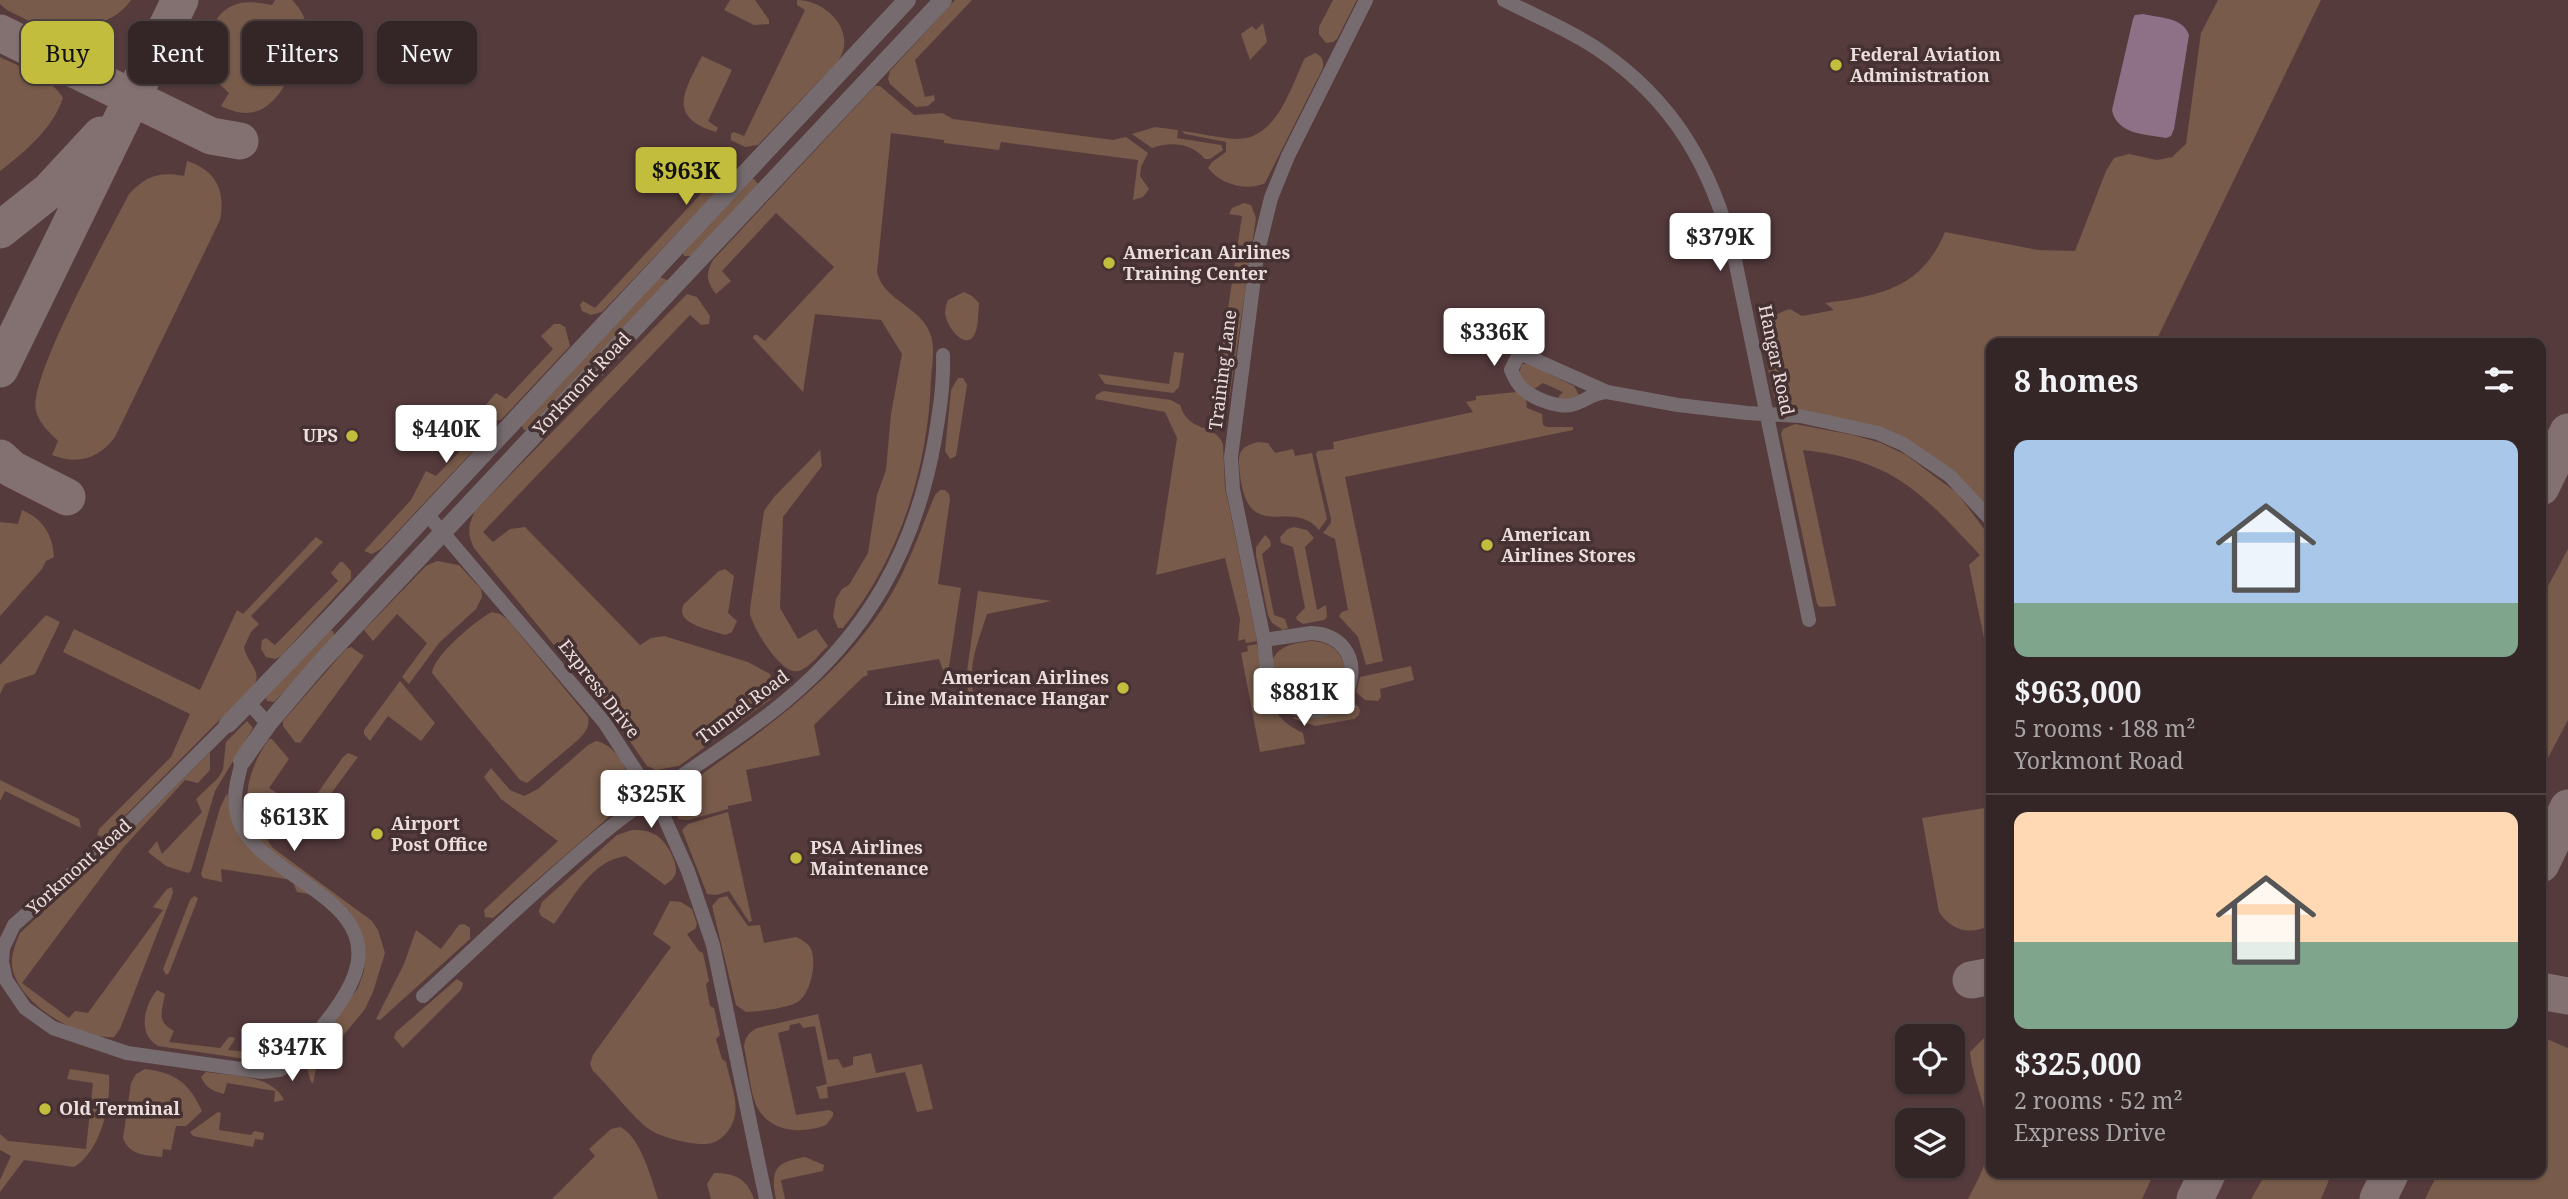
<!DOCTYPE html>
<meta charset="utf-8">
<style>
:root{--surface:#342526;--page:#3f3132;--text:#f1f3f6;--muted:#a9a5a7;--line:#4e4243;--accent:#c3bd3e}
body{margin:0;font-family:"Noto Serif",serif;background:var(--page);color:var(--text);height:100vh;display:flex;flex-direction:column;font-size:26px;white-space:nowrap}
*{box-sizing:border-box;margin:0}
p{font-size:23px;color:var(--muted)}
.icon{flex:none;width:38px;height:38px;fill:none;stroke:currentColor;stroke-width:2;stroke-linecap:round;stroke-linejoin:round}
.map{position:relative;flex:1;overflow:hidden}
.drawer{position:absolute;left:1986px;top:338px;width:560px;height:840px;display:flex;flex-direction:column;background:var(--surface);border-radius:14px;box-shadow:0 2px 5px #0004,0 0 0 2px var(--line)}
.drawer>*{flex:none}
.hud{position:absolute;left:21px;top:21px;width:665px;height:63px;display:flex;gap:14px}
.fabs{position:absolute;left:1895px;top:1024px;display:grid;gap:14px}
.fabs a{display:grid;place-items:center;width:70px;height:70px;border-radius:14px;background:var(--surface);box-shadow:0 2px 5px #0004,0 0 0 2px var(--line);font-size:35px}
.price{position:absolute;translate:-50% -60px;padding:0 16px;border-radius:7px;background:#fff;color:#222;font-size:23px;line-height:46px;filter:drop-shadow(0 2px 4px #0008)}
.price::after{content:'';position:absolute;left:50%;top:42px;width:21px;height:16px;margin-left:-10px;background:inherit;clip-path:polygon(0 0,100% 0,50% 100%)}
.price.current{background:var(--accent);color:#111}
ul{padding:0;list-style:none}
li{display:grid;align-content:center;gap:14px;height:371px;padding:0 28px}
li+li{border-top:2px solid var(--line)}
li span{display:grid;place-items:center;height:217px;border-radius:14px;color:#555}
li>.icon{margin-inline-start:auto}
span .icon{width:126px;height:126px;fill:#fffc;stroke-width:1}
li b{font-size:30px}
h2{display:flex;justify-content:space-between;align-items:center;height:84px;padding:0 28px;font-size:30px}
.tag{padding:0 24px;border-radius:14px;background:var(--surface);box-shadow:0 2px 5px #0004,0 0 0 2px var(--line);font-size:24px;line-height:63px}
.tag.current{background:var(--accent);color:#111}
.map>svg:first-child{display:block}
.built{fill:#563b3d;fill-rule:evenodd}
.green{fill:#785b4a}
.water{fill:#8f7187}
.lines{fill:none;stroke-linecap:round;stroke-linejoin:round}
.taxiway{stroke:#837071;stroke-width:37}
.minor{stroke:#766c6f;stroke-width:14}
.tertiary{stroke:#766c6f;stroke-width:18}
.poi-dot{fill:#c3bd3e;stroke:#463132;stroke-width:2.5}
.labels{text-anchor:middle;stroke-width:7;stroke-linejoin:round;paint-order:stroke}
.poi-label{font-size:18px;font-weight:bold;fill:#ebdddd;stroke:#463132;text-anchor:start}
.street-label{font-size:18px;fill:#ebdddd;stroke:#463132}
</style>
<div class="map">
<svg width="2568" height="1199" viewBox="0 0 2568 1199">
<rect width="100%" height="100%" fill="#463132"/>
<!-- built -->
<path class="built" d="M 0,0 L 2568,0 L 2568,1199 L 0,1199 ZM 1992,343 L 2541,343 L 2541,1172 L 1992,1172 ZM 1908,1036 L 1953,1036 L 1953,1082 L 1908,1082 ZM 1908,1120 L 1953,1120 L 1953,1166 L 1908,1166 Z"/>
<!-- green -->
<g class="green">
<path d="M 0,0 L 131,0 C 116,22 93,27 68,20 L 61,37 L 7,10 L 0,4 Z"/>
<path d="M 275,0 L 292,0 C 316,25 306,43 293,70 C 277,102 259,125 221,106 L 229,93 C 221,85 211,78 207,67 C 199,47 213,13 234,5 C 246,0 260,3 272,5 Z"/>
<polygon points="730,0 755,0 769,20 769,24 754,25 724,10"/>
<path d="M 797,0 C 827,0 858,33 838,61 L 758,145 L 745,147 L 731,140 L 731,134 L 734,132 L 744,136 L 805,10 L 797,5 Z"/>
<polygon points="955,0 972,0 915,60 925,97 934,95 935,100 928,106 916,107 890,84 888,79 890,71"/>
<polygon points="1333,0 1357,0 1337,39 1333,42 1326,43 1319,34 1319,27"/>
<path d="M 2218,0 L 2321,0 L 2155,343 L 1992,343 L 1991,510 L 1953,471 L 1904,438 L 1782,408 L 1776,402 C 1772,392 1771,380 1768,369 C 1763,341 1756,319 1790,309 L 1802,316 L 1834,310 L 1825,303 C 1880,296 1922,288 1945,232 L 2038,250 L 2075,251 L 2106,171 L 2114,158 L 2129,154 L 2157,160 L 2172,157 L 2186,144 L 2201,33 Z"/>
<polygon points="1263,23 1267,42 1250,60 1241,34 1252,26 1256,30"/>
<path d="M 1315,53 C 1322,56 1324,60 1323,68 L 1265,183 C 1247,192 1220,184 1208,168 L 1212,162 L 1226,152 L 1226,142 L 1185,134 L 1182,131 C 1200,133 1218,138 1236,139 C 1277,140 1290,88 1305,58 Z"/>
<path d="M 702,56 L 732,70 L 708,121 L 718,128 L 716,132 C 666,117 685,90 702,56 Z"/>
<path d="M 0,57 C 20,67 52,78 63,98 C 53,128 25,152 0,171 Z"/>
<path d="M 875,86 L 880,86 L 914,115 L 942,113 L 953,119 L 1113,140 L 1126,137 L 1148,153 L 1141,167 L 1140,176 L 1149,189 L 1143,197 L 1133,200 L 1138,160 L 1001,142 L 999,150 L 944,143 L 944,140 L 891,133 L 877,272 C 884,302 922,306 931,336 C 935,349 932,365 931,379 C 928,468 900,558 843,628 L 838,628 L 833,616 L 836,599 L 842,589 L 849,585 L 868,553 L 877,495 L 886,470 L 891,414 L 902,354 L 881,320 L 815,314 L 803,392 L 753,338 L 754,335 L 757,335 L 765,341 L 834,267 L 776,213 L 722,271 L 731,281 L 716,294 C 707,282 705,274 713,260 Z"/>
<path d="M 1155,127 L 1178,130 L 1177,138 L 1221,145 L 1223,150 L 1210,159 L 1205,159 C 1192,143 1170,141 1152,148 L 1132,134 Z"/>
<path d="M 722,156 C 732,166 731,173 723,185 L 602,312 L 591,315 L 582,311 L 580,305 L 583,301 L 595,308 L 723,170 L 715,162 L 717,157 Z"/>
<path d="M 187,161 C 216,170 226,191 220,220 L 115,437 C 99,459 77,465 52,455 L 58,441 C 49,432 39,423 36,411 C 28,378 110,232 129,194 C 146,176 159,171 184,176 Z"/>
<polygon points="750,179 754,179 758,184 692,256 684,256 683,253"/>
<polygon points="1244,203 1251,205 1256,218 1229,401 1228,405 1219,407 1214,401 1242,216 1229,214 1232,208"/>
<polygon points="660,277 667,280 667,284 528,430 524,430 521,424 655,280"/>
<path d="M 964,292 L 972,296 L 979,303 C 978,312 979,330 973,337 C 963,349 947,325 946,317 C 944,311 946,306 948,300 Z"/>
<path d="M 687,294 L 697,297 L 710,316 L 709,324 L 701,325 L 690,315 L 483,532 L 493,542 L 510,529 L 525,527 L 640,645 L 651,638 L 664,636 L 748,662 L 770,674 L 775,689 L 771,699 L 679,766 L 656,770 L 647,766 L 614,718 L 474,548 C 467,534 468,525 475,511 Z"/>
<polygon points="554,324 560,324 565,327 570,346 501,420 491,421 482,414 483,408 496,393 506,399 553,349 541,336"/>
<polygon points="1174,352 1184,353 1179,387 1173,393 1105,384 1098,374 1169,384"/>
<polygon points="1522,364 1529,364 1574,386 1579,395 1563,401 1558,397 1563,392 1543,383 1534,389 1525,383 1519,373"/>
<polygon points="958,378 963,378 967,385 956,456 950,459 945,451 951,390"/>
<path d="M 1103,391 L 1171,400 L 1180,405 C 1189,434 1214,422 1223,444 L 1225,487 L 1257,641 L 1246,643 L 1245,639 L 1238,641 L 1240,619 L 1225,558 L 1156,575 L 1177,438 L 1165,412 L 1095,399 L 1096,395 Z"/>
<polygon points="1517,392 1526,399 1527,408 1542,414 1543,425 1547,427 1573,427 1573,430 1345,477 1383,661 1366,665 1358,637 1339,616 1342,612 1348,610 1335,539 1323,533 1331,523 1331,519 1316,454 1318,451 1334,449 1333,442 1473,412 1466,402 1476,400 1476,396"/>
<path d="M 1795,424 L 1853,435 L 1881,443 L 1906,455 L 1957,493 L 1991,538 L 1991,672 L 1969,565 L 1980,555 C 1921,492 1893,460 1803,450 L 1836,606 L 1820,607 L 1817,604 L 1781,434 L 1783,429 Z"/>
<polygon points="464,428 475,439 473,451 381,549 372,554 364,551 411,500 426,471 436,476 463,448 455,439"/>
<path d="M 1258,442 L 1268,443 L 1275,453 L 1293,449 L 1295,456 L 1312,453 L 1327,519 L 1319,530 C 1290,495 1244,551 1239,463 C 1238,449 1246,445 1258,442 Z"/>
<path d="M 820,450 L 822,466 L 783,517 L 780,608 L 798,639 L 816,629 L 828,646 C 820,653 809,669 798,671 C 781,675 753,628 750,614 C 750,610 750,606 751,602 L 764,511 L 774,497 Z"/>
<path d="M 940,490 L 945,490 L 949,494 L 950,499 L 938,584 L 961,588 L 949,667 L 943,670 L 939,659 L 867,671 L 868,675 L 863,677 L 814,725 L 820,755 L 746,770 L 752,801 L 728,806 L 728,809 L 688,820 L 678,819 L 675,804 L 684,787 C 763,730 841,679 892,593 C 910,562 921,528 935,495 Z"/>
<path d="M 22,510 C 43,519 53,535 54,557 L 46,561 L 42,569 L 0,616 L 0,522 L 18,524 Z"/>
<polygon points="1294,527 1307,530 1314,538 1305,547 1317,610 1326,605 1327,617 1324,620 1303,624 1297,620 1296,617 1305,608 1293,547 1281,543 1280,537 1288,529"/>
<polygon points="1265,535 1270,540 1271,546 1262,554 1274,615 1285,619 1288,628 1283,630 1272,623 1268,615 1256,555 1256,547"/>
<path d="M 316,537 L 323,542 L 251,616 L 259,624 L 251,632 L 244,647 C 246,662 263,671 254,685 L 104,837 L 97,835 L 99,829 L 171,757 L 190,714 L 63,652 L 74,629 L 200,690 L 237,610 L 243,614 Z"/>
<polygon points="2568,549 2568,720 2541,771 2541,599"/>
<polygon points="437,561 459,565 481,589 482,597 476,609 439,643 409,684 402,677 427,643 397,614 373,641 364,630 426,566"/>
<polygon points="340,562 343,562 351,571 351,579 281,656 275,659 266,657 261,649 262,640 266,638 275,645 338,581 331,573"/>
<path d="M 725,569 L 734,576 L 728,613 L 737,621 L 732,632 L 725,635 C 712,630 673,624 684,604 L 719,571 Z"/>
<path d="M 978,591 L 1052,601 L 987,614 C 977,646 967,665 974,698 L 970,699 L 966,679 Z"/>
<path d="M 492,612 L 500,614 L 507,619 L 588,717 C 590,727 585,733 578,740 L 527,783 L 520,780 L 432,673 C 433,656 476,620 492,612 Z"/>
<polygon points="46,615 60,622 35,674 5,684 0,694 0,665"/>
<polygon points="327,630 333,631 335,638 274,702 267,701 266,697"/>
<path d="M 1310,641 C 1358,641 1354,704 1314,705 C 1291,705 1259,676 1276,654 C 1284,644 1299,643 1310,641 Z"/>
<path d="M 1257,644 C 1265,682 1263,715 1303,733 L 1305,744 L 1260,752 L 1241,653 L 1248,651 L 1247,646 Z"/>
<polygon points="351,647 364,656 300,743 295,742 283,726 283,721 346,649"/>
<polygon points="1411,666 1414,680 1380,689 1381,697 1378,701 1365,700 1356,692 1360,677"/>
<polygon points="400,681 435,723 421,741 388,716 370,741 364,734 364,730"/>
<path d="M 1349,702 L 1358,706 L 1360,710 L 1359,715 L 1354,719 L 1315,726 L 1292,718 C 1298,717 1303,718 1310,718 C 1326,718 1337,712 1349,702 Z"/>
<polygon points="247,721 253,728 215,791 191,871 188,873 166,866 148,852 157,841 162,854 202,812 196,799 218,778 223,770 226,742"/>
<path d="M 269,739 L 272,739 L 289,759 L 269,788 L 305,811 L 343,757 L 348,753 L 358,757 L 307,826 L 285,812 C 263,814 259,831 273,848 L 372,921 L 378,930 L 385,953 L 373,992 L 365,1009 L 316,1069 L 313,1083 L 311,1082 L 304,1059 L 358,988 L 364,971 L 365,949 L 361,933 L 349,911 L 258,842 C 238,808 247,770 269,739 Z"/>
<path d="M 596,741 C 616,744 634,775 629,795 C 629,796 624,803 624,804 L 493,918 L 485,917 L 484,910 L 558,841 L 501,799 L 484,777 L 491,768 L 510,790 L 524,796 L 538,789 L 588,745 Z"/>
<path d="M 210,752 L 210,770 L 198,783 L 185,780 L 123,848 L 22,983 L 69,1018 L 75,1011 L 88,1013 L 163,910 L 153,907 L 167,889 L 172,887 L 173,893 L 120,1029 L 114,1037 C 79,1040 16,1003 12,965 C 11,955 16,942 20,933 L 139,823 Z"/>
<polygon points="0,780 79,819 81,828 5,791 0,801"/>
<polygon points="227,793 231,816 246,844 309,890 309,894 297,892 292,880 221,869 222,882 203,878 201,874 220,808"/>
<path d="M 1991,807 L 1991,925 C 1970,935 1953,932 1939,912 L 1922,818 Z"/>
<polygon points="728,812 752,921 749,922 729,891 716,895 707,894 682,830 688,824"/>
<path d="M 632,830 C 640,830 647,830 654,834 C 665,839 677,860 676,872 C 675,878 669,882 665,885 L 626,856 C 592,860 573,898 554,924 L 541,916 L 539,911 L 542,902 L 617,835 Z"/>
<polygon points="194,896 198,898 197,901 169,973 166,975 163,969 190,900"/>
<path d="M 727,896 L 748,926 L 760,925 L 764,943 L 796,937 C 801,939 806,942 810,947 C 818,960 811,996 796,1003 C 782,1009 761,1011 746,1012 L 736,1005 L 712,906 L 719,898 Z"/>
<path d="M 670,901 L 681,902 L 692,909 L 697,924 L 695,929 L 687,934 L 699,951 L 703,953 L 709,981 L 706,984 L 710,1006 L 714,1008 L 720,1035 L 716,1039 L 722,1059 L 726,1062 C 729,1078 738,1099 735,1115 C 733,1127 723,1140 712,1143 C 698,1147 661,1138 649,1129 C 633,1118 609,1086 593,1071 L 590,1064 L 593,1055 L 671,947 L 653,934 Z"/>
<polygon points="464,924 470,928 470,939 380,1020 376,1019 404,964 416,930 441,949 459,925"/>
<polygon points="457,979 463,983 461,990 403,1048 394,1038 396,1032"/>
<path d="M 157,990 L 165,994 C 162,1011 156,1022 174,1031 L 169,1042 L 220,1048 L 229,1037 L 233,1037 L 235,1039 L 228,1050 L 273,1055 L 281,1045 L 290,1049 L 279,1061 L 272,1063 L 158,1046 C 137,1034 144,1006 157,990 Z"/>
<path d="M 818,1014 L 828,1060 L 838,1059 L 843,1068 L 853,1065 L 853,1057 L 871,1053 L 876,1073 L 922,1064 L 933,1109 L 917,1112 L 905,1072 L 827,1087 L 828,1098 L 820,1099 L 816,1087 L 827,1084 L 815,1026 L 803,1028 L 800,1023 L 790,1025 L 789,1030 L 778,1033 L 796,1115 L 829,1110 L 833,1112 L 833,1116 L 826,1125 C 802,1134 771,1133 757,1107 C 750,1092 748,1064 744,1047 C 745,1037 748,1033 757,1028 Z"/>
<path d="M 1991,1031 L 1992,1172 L 2154,1173 L 2142,1199 L 1968,1199 C 1976,1183 1986,1167 1988,1148 C 1992,1115 1973,1084 1970,1052 Z"/>
<polygon points="2541,1040 2549,1040 2568,1048 2568,1199 2425,1199 2438,1173 2541,1172"/>
<path d="M 70,1069 L 109,1075 C 111,1104 101,1151 74,1167 L 24,1160 L 0,1192 L 0,1180 L 11,1156 L 0,1150 L 0,1134 L 8,1141 L 86,1149 L 93,1083 L 67,1079 Z"/>
<path d="M 145,1069 C 176,1073 189,1083 202,1111 L 186,1126 L 176,1126 L 171,1150 L 163,1149 L 162,1157 C 145,1155 130,1156 123,1138 L 131,1083 L 136,1074 Z"/>
<path d="M 206,1072 C 231,1076 272,1074 284,1100 L 274,1102 L 275,1091 L 227,1083 L 224,1094 C 213,1091 206,1088 201,1077 Z"/>
<polygon points="218,1112 221,1113 219,1130 251,1135 254,1131 264,1133 263,1140 255,1139 253,1147 193,1136 190,1132"/>
<path d="M 620,1127 C 641,1137 651,1178 658,1199 L 552,1199 L 595,1156 L 589,1149 L 611,1129 Z"/>
<path d="M 805,1157 L 824,1165 L 823,1171 L 781,1180 L 785,1199 L 776,1199 C 770,1169 776,1162 805,1157 Z"/>
<path d="M 714,1173 C 735,1173 747,1179 754,1199 L 711,1199 L 707,1184 Z"/>
<polygon points="2266,1173 2266,1172 2332,1173 2321,1199 2251,1199"/>
</g>
<!-- water -->
<path class="water" d="M 2143,14 C 2160,18 2183,17 2189,35 L 2174,129 L 2171,136 L 2166,138 C 2146,134 2117,135 2112,110 L 2133,19 L 2135,15 Z"/>
<g class="lines">
<!-- taxiway -->
<g class="taxiway">
<polyline points="0,33 211,136 240,141"/>
<polyline points="0,230 49,191 101,135"/>
<polyline points="0,369 180,0"/>
<polyline points="0,458 12,469 67,497"/>
<polyline points="2541,487 2568,432"/>
<polyline points="2541,864 2568,808"/>
<polyline points="1971,980 1992,976"/>
<polyline points="2541,991 2568,996"/>
<polyline points="2195,1199 2208,1172"/>
<polyline points="2378,1199 2391,1172"/>
</g>
<!-- minor -->
<g class="minor">
<path d="M 1504,0 C 1535,16 1570,30 1599,50 C 1674,101 1712,168 1734,255 L 1809,620"/>
<path d="M 1607,392 C 1591,393 1585,402 1571,405 C 1557,408 1533,398 1523,389 C 1517,384 1514,377 1511,370 L 1518,356 L 1524,355 L 1607,392 L 1678,405 L 1747,413 L 1800,416 L 1878,433 L 1903,444 L 1950,476 L 1992,521"/>
<polyline points="427,514 604,722 660,808 688,871 713,945 766,1199"/>
<path d="M 1311,633 C 1372,635 1360,721 1302,710 C 1290,708 1279,700 1273,688 C 1266,675 1266,655 1264,640 Z"/>
<polyline points="1264,640 1233,489 1231,457 1257,255 1271,198 1288,156 1366,0"/>
<polyline points="249,703 268,724"/>
<path d="M 228,724 L 130,822 L 14,925 L 3,948 L 2,962 L 6,980 L 25,1008 L 53,1028 L 127,1053 L 262,1072 L 279,1070 L 292,1063 C 312,1038 343,1006 354,976 C 385,895 251,877 237,814 C 232,795 238,779 242,761"/>
<path d="M 423,996 C 482,942 541,884 603,833 C 660,786 726,750 783,703 C 867,634 914,551 934,444 C 939,415 944,385 943,355"/>
</g>
<!-- tertiary -->
<g class="tertiary">
<polyline points="228,724 333,615 907,0"/>
<polyline points="242,761 268,724 321,662 943,0"/>
</g>
</g>
<!-- markers -->
<g class="poi-dot">
<circle cx="1836" cy="65" r="7"/>
<circle cx="1109" cy="263" r="7"/>
<circle cx="352" cy="436" r="7"/>
<circle cx="1487" cy="545" r="7"/>
<circle cx="1123" cy="688" r="7"/>
<circle cx="377" cy="834" r="7"/>
<circle cx="796" cy="858" r="7"/>
<circle cx="45" cy="1109" r="7"/>
</g>
<g class="labels">
<!-- poi labels -->
<g class="poi-label">
<text x="1850" y="61">Federal Aviation<tspan x="1850" dy="21">Administration</tspan></text>
<text x="1123" y="259">American Airlines<tspan x="1123" dy="21">Training Center</tspan></text>
<text x="338" y="442" text-anchor="end">UPS</text>
<text x="1501" y="541">American<tspan x="1501" dy="21">Airlines Stores</tspan></text>
<text x="1109" y="684" text-anchor="end">American Airlines<tspan x="1109" dy="21">Line Maintenace Hangar</tspan></text>
<text x="391" y="830">Airport<tspan x="391" dy="21">Post Office</tspan></text>
<text x="810" y="854">PSA Airlines<tspan x="810" dy="21">Maintenance</tspan></text>
<text x="59" y="1115">Old Terminal</text>
</g>
<!-- street labels -->
<g class="street-label">
<text transform="translate(1776 360) rotate(78)" y="6">Hangar Road</text>
<text transform="translate(1223 370) rotate(-83)" y="6">Training Lane</text>
<text transform="translate(582 384) rotate(-47)" y="6">Yorkmont Road</text>
<text transform="translate(599 689) rotate(52)" y="6">Express Drive</text>
<text transform="translate(743 707) rotate(-37)" y="6">Tunnel Road</text>
<text transform="translate(79 867) rotate(-42)" y="6">Yorkmont Road</text>
</g>
</g>
</svg>
<div class="fabs">
<a><svg class="icon" aria-label="locate" viewBox="0 0 24 24"><circle cx="12" cy="12" r="6"/><path d="M12 2v4M12 18v4M2 12h4M18 12h4"/></svg></a>
<a><svg class="icon" aria-label="layers" viewBox="0 0 24 24"><path d="M12 4l9 5-9 5-9-5zM3 14l9 5 9-5"/></svg></a>
</div>
<b class="price current" style="left:686px;top:207px">$963K</b>
<b class="price" style="left:1720px;top:273px">$379K</b>
<b class="price" style="left:1494px;top:368px">$336K</b>
<b class="price" style="left:446px;top:465px">$440K</b>
<b class="price" style="left:1304px;top:728px">$881K</b>
<b class="price" style="left:651px;top:830px">$325K</b>
<b class="price" style="left:294px;top:853px">$613K</b>
<b class="price" style="left:292px;top:1083px">$347K</b>
<div class="hud">
<a class="tag current">Buy</a>
<a class="tag">Rent</a>
<a class="tag">Filters</a>
<a class="tag">New</a>
</div>
<section class="drawer">
<h2>8 homes<svg class="icon" aria-label="filters" viewBox="0 0 24 24"><path d="M4 7h16M4 17h16"/><circle cx="9" cy="7" r="2"/><circle cx="15" cy="17" r="2"/></svg></h2>
<ul>
<li><span style="background:linear-gradient(#a9c7e8 75%,#7fa58c 0)"><svg class="icon" aria-label="home" viewBox="0 0 24 24"><path d="M3 11l9-7 9 7M6 9v11h12V9"/></svg></span><div><b>$963,000</b><p>5 rooms · 188 m²</p><p>Yorkmont Road</p></div></li>
<li><span style="background:linear-gradient(#ffd9b3 60%,#7fa58c 0)"><svg class="icon" aria-label="home" viewBox="0 0 24 24"><path d="M3 11l9-7 9 7M6 9v11h12V9"/></svg></span><div><b>$325,000</b><p>2 rooms · 52 m²</p><p>Express Drive</p></div></li>
</ul>
</section>
</div>
